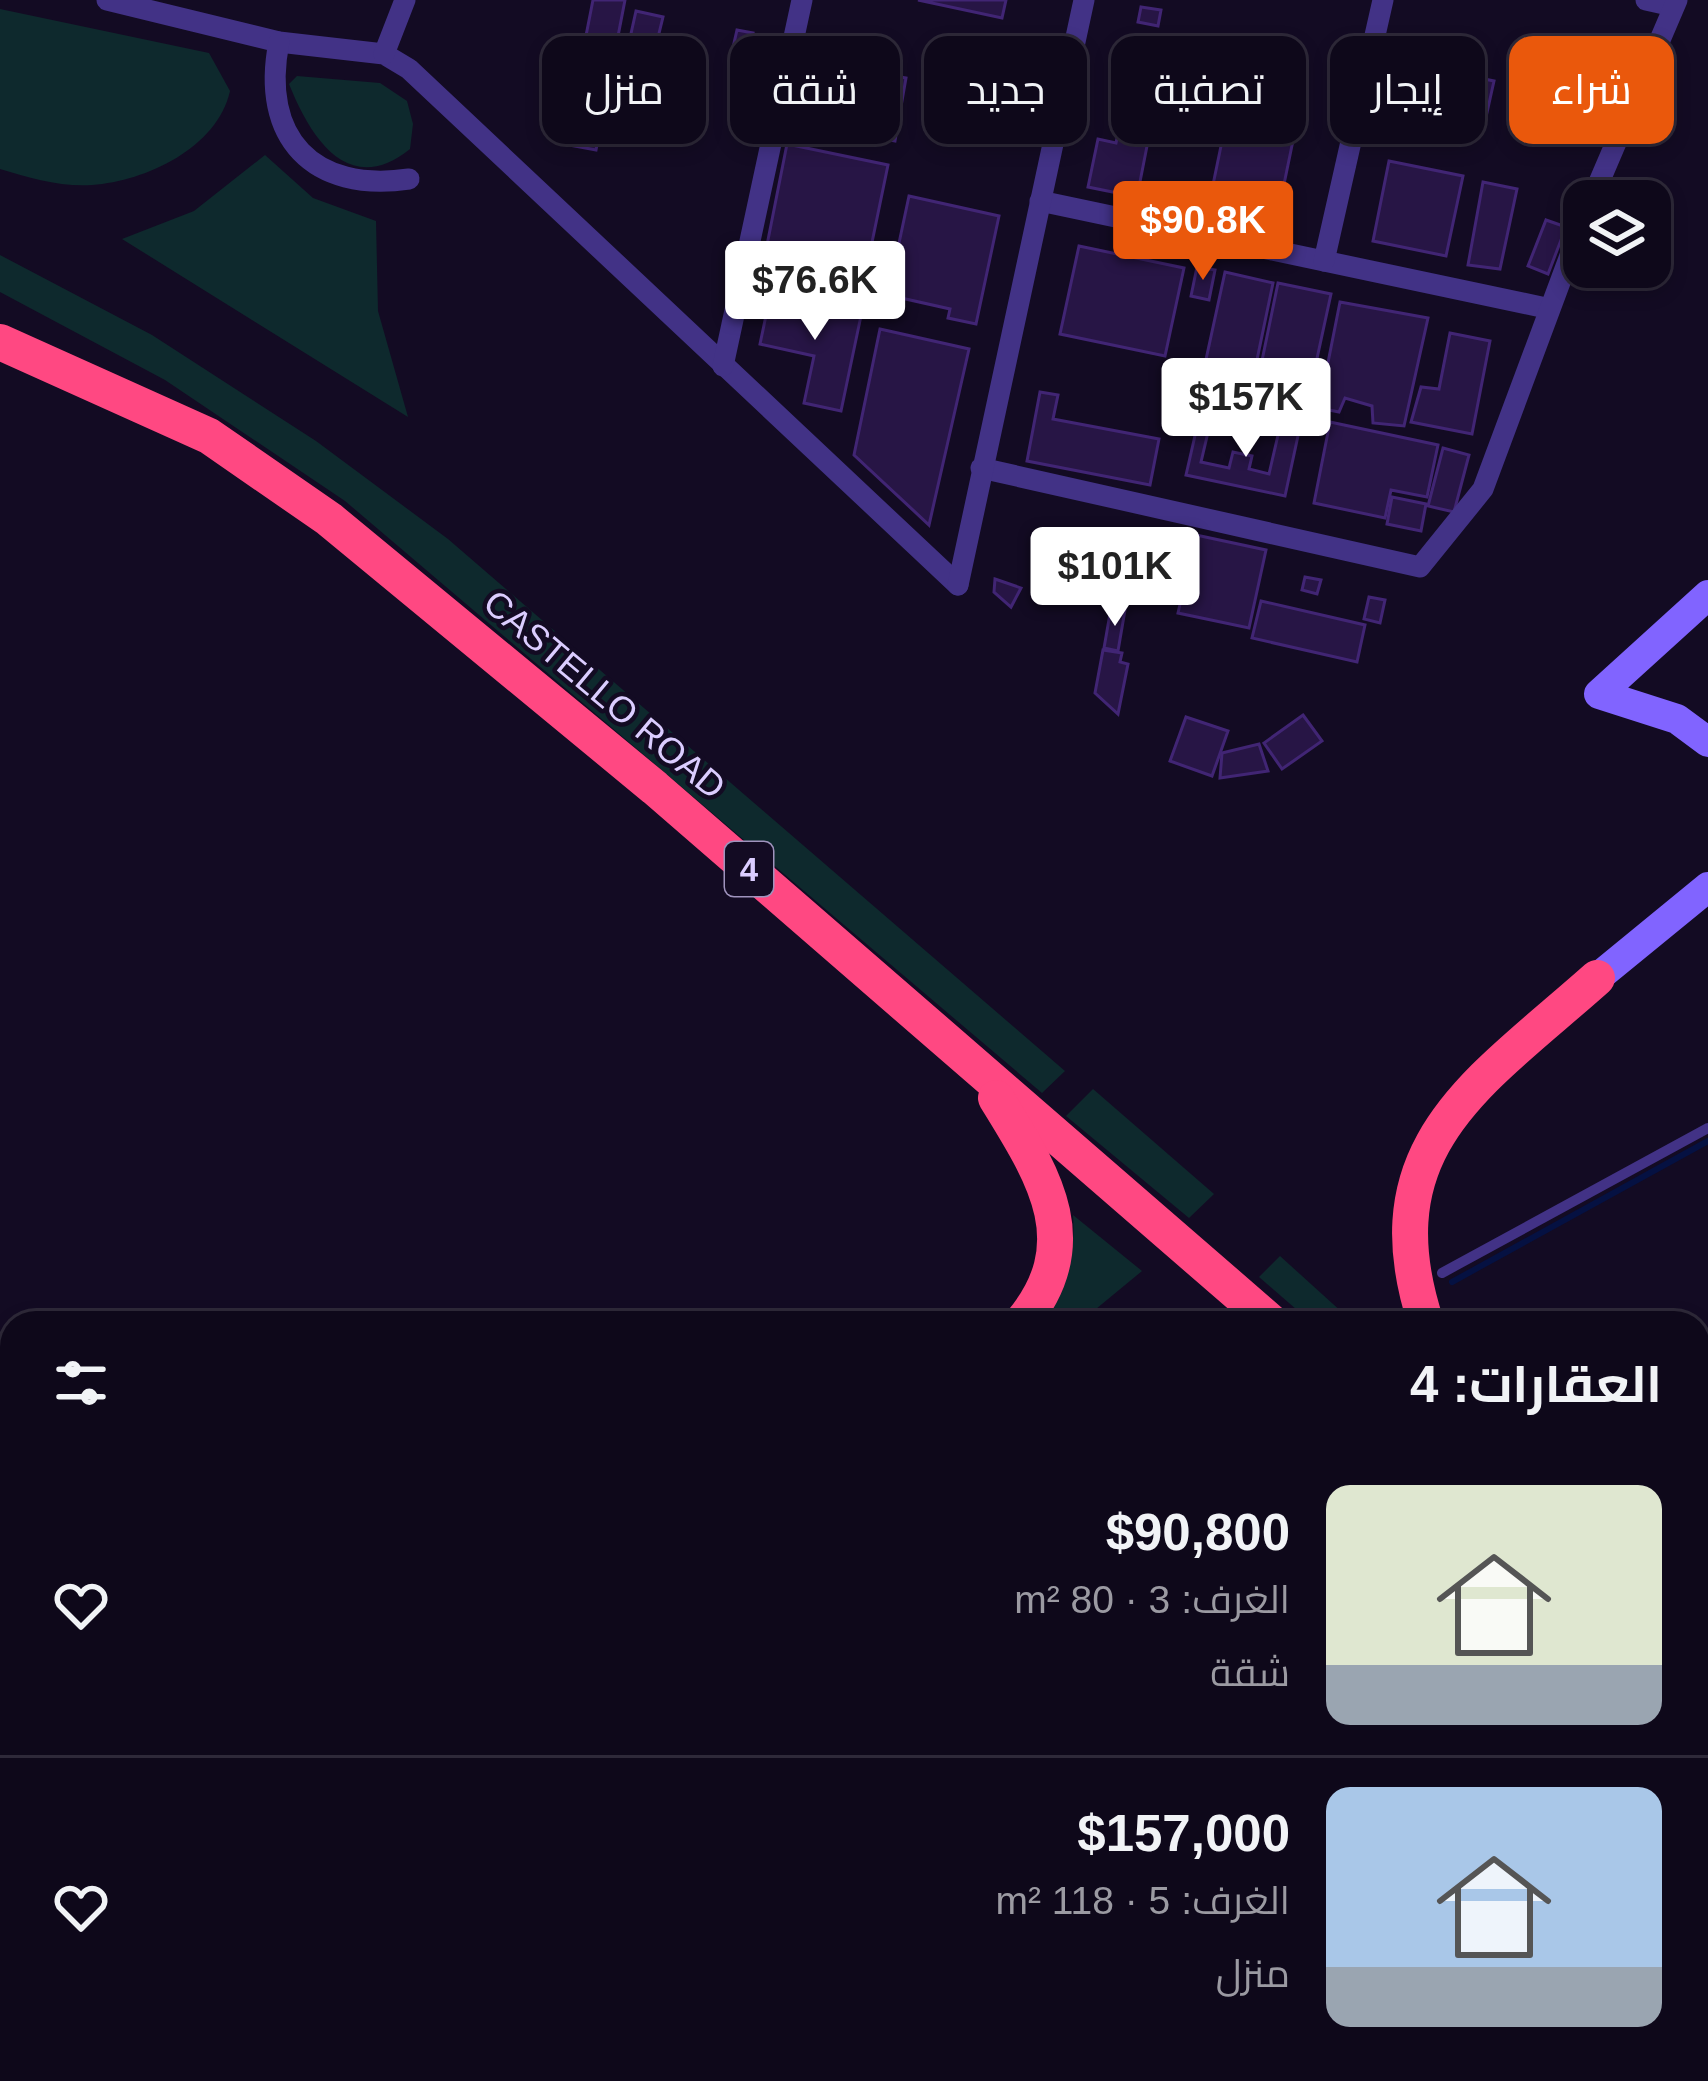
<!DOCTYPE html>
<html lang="ar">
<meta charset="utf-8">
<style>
:root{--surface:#0e081a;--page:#1c1627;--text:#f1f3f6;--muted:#9b9aa2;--line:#2e2939;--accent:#ea580c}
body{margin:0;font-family:Helvetica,Cairo,sans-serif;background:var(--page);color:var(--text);direction:rtl;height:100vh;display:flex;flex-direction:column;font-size:45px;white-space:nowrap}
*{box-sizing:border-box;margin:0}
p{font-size:39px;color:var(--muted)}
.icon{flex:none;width:66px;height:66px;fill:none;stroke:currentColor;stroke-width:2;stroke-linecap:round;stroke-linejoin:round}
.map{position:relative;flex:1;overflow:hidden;direction:ltr}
.details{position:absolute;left:0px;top:1311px;width:1710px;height:771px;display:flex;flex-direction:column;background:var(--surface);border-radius:36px 36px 0 0;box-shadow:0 6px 18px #0003,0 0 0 3px var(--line);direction:rtl}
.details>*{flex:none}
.guide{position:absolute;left:36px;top:36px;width:1638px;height:108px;direction:rtl;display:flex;gap:24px}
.controls{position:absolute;left:1563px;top:180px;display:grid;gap:24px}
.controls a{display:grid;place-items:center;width:108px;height:108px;border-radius:24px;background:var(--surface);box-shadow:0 6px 18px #0003,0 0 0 3px var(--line);font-size:60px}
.price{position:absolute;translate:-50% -102px;padding:0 27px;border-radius:12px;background:#fff;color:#222;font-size:39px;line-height:78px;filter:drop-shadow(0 3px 6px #0008)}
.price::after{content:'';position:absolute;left:50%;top:72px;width:36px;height:27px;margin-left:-18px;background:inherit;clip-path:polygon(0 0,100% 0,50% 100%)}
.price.current{background:var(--accent);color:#fff}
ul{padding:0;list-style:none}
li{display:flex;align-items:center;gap:36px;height:300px;padding:0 48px}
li+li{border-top:3px solid var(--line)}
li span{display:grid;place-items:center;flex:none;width:336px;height:240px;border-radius:24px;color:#555}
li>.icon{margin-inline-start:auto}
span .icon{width:144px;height:144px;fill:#fffc;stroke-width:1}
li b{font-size:51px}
h2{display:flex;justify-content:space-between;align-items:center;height:144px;padding:0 48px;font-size:51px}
.chip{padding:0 42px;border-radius:24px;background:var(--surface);box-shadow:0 6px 18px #0003,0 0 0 3px var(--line);font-size:42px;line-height:108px}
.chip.current{background:var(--accent);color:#fff}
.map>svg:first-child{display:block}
.green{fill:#0e292d}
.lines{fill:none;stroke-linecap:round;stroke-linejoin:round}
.stream{stroke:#051142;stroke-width:6}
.building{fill:#271545;stroke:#412574;stroke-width:3}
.lane{stroke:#423286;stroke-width:10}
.street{stroke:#423286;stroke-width:21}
.secondary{stroke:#8164ff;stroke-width:30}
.highway{stroke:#ff4882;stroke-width:36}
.labels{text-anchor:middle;stroke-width:9;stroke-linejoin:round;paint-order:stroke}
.shield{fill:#130b23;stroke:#9f93bd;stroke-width:3}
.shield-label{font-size:33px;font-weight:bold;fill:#dbcdff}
.street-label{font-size:36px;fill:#dbcdff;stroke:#130b23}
</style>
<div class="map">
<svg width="1708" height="2081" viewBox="0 0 1708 2081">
<rect width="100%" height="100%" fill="#130b23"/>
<!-- green -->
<g class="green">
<path d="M 0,9 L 209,53 L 230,91 C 217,148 146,181 92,185 C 60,187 30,178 0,169 Z"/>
<path d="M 297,76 L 380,83 L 407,101 L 413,124 L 410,149 C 349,198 311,139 289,84 Z"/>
<polygon points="265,155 313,198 376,221 378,311 408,417 122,239 194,211"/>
<polygon points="0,255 152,335 316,441 448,539 1065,1071 1042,1093 345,501 165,380 0,292"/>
<polygon points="1093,1089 1214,1194 1189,1218 1066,1116"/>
<path d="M 1073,1215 L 1142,1271 L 1079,1323 L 1039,1323 C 1065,1288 1076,1259 1073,1215 Z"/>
<polygon points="1280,1256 1354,1323 1312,1323 1259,1277"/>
<polygon points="1698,1771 1708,1780 1708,1921 1698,1928"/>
<polygon points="764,2070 1488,2070 1472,2081 752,2081"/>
</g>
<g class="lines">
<!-- stream -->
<g class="stream">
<polyline points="1452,1282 1708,1141"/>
<polyline points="690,2081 704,2070"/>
</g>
</g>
<!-- building -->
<g class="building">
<polygon points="593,0 625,0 613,62 582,56"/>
<polygon points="918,0 1006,0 1002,18"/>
<polygon points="1141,7 1161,10 1158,26 1138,22"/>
<polygon points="636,11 663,17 652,62 626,56"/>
<polygon points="737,30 753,33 748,56 732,52"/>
<polygon points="1407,55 1422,58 1421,66 1494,81 1486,117 1398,99"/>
<polygon points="808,60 906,78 895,141 797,122"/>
<polygon points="575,85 607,90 596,150 564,144"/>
<polygon points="1228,112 1296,126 1276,223 1208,209"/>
<polygon points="1119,129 1149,136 1137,197 1088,187 1098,139 1116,143"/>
<polygon points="787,144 888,165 864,281 829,274 826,286 757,272 761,254 777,257 779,247 767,245"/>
<polygon points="1389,161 1463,176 1446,256 1373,241"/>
<polygon points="1483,182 1517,189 1500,269 1468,265"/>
<polygon points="909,196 999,216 976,324 948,318 950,309 888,295"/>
<polygon points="1546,220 1566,227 1548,274 1528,266"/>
<polygon points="1079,246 1184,268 1165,356 1060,334"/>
<polygon points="1197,267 1215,270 1209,300 1191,296"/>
<polygon points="1225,272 1273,283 1254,374 1205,364"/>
<polygon points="1278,283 1331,294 1311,386 1259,375"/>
<polygon points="771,292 862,311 841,411 804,403 814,356 760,344"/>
<polygon points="1340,302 1428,318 1404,426 1373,423 1372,406 1345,398 1339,412 1319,408"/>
<polygon points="880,329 969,349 929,525 854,455"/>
<polygon points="1450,333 1490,341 1472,434 1411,422 1421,387 1439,389"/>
<polygon points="1040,392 1058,395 1053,419 1159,439 1150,485 1027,461"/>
<polygon points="1202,405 1214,407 1201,462 1229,468 1233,452 1252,456 1249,469 1269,474 1282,418 1301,422 1285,496 1186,475"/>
<polygon points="1330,422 1438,445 1427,497 1391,490 1385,518 1314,503"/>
<polygon points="1443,448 1469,455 1454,512 1428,506"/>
<polygon points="1392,497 1426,504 1421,531 1387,524"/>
<polygon points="1058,533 1108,545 1103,567 1053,555"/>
<polygon points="1196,535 1266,550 1249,628 1178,613"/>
<polygon points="1305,577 1321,580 1317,594 1302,590"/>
<polygon points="995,579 1021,588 1011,607 994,592"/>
<polygon points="1369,597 1385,600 1380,623 1364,619"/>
<polygon points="1261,601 1365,625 1357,662 1252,638"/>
<polygon points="1111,608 1125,610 1118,651 1104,648"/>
<polygon points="1103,650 1122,653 1120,662 1128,664 1118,714 1095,693"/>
<polygon points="1303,715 1322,741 1282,769 1264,743"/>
<polygon points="1186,717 1228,731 1212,776 1170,761"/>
<polygon points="1259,744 1268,771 1220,778 1222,753"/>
</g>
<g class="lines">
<!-- lane -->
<g class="lane">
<polyline points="1442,1273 1708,1128"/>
<polyline points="679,2081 687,2070"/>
</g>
<!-- street -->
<g class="street">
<polyline points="107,0 279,42 384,54 409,69 958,585"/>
<polyline points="1646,0 1673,6"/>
<path d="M 279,42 C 260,138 313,193 409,179"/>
<polyline points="384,54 405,0"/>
<polyline points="1040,201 1546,308"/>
<polyline points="1591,201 1677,0"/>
<polyline points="1324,261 1383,0"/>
<polyline points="723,366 802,0"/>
<polyline points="981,468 1420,567 1483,489 1584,218"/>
<polyline points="958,585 1084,0"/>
</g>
<!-- secondary -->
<g class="secondary">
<polyline points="1708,595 1599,694 1677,719 1708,742"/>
<polyline points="1597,978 1708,887"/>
<polyline points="476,2081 481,2070"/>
<polyline points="526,2081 535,2070"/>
</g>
<!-- highway -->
<g class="highway">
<polyline points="0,342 209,436 329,519 655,788 1272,1323"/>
<path d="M 996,1098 C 1042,1173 1089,1242 1021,1323"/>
<path d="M 1426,1323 C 1368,1146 1478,1084 1597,978"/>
<polyline points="1698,1583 1708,1591"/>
<polyline points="1698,1683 1708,1691"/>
</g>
</g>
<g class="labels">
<!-- shield labels -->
<rect class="shield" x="725" y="842" width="48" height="54" rx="9"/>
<g class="shield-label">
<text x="749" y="881">4</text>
</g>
<!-- street labels -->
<g class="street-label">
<text transform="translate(605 694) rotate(40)" y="13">CASTELLO ROAD</text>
</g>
</g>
</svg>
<div class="controls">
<a><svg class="icon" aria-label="layers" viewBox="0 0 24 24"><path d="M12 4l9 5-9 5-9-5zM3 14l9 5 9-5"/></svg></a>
</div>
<b class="price current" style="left:1203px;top:283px">$90.8K</b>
<b class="price" style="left:815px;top:343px">$76.6K</b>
<b class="price" style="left:1246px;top:460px">$157K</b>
<b class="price" style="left:1115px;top:629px">$101K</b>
<div class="guide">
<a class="chip current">شراء</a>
<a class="chip">إيجار</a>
<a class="chip">تصفية</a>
<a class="chip">جديد</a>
<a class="chip">شقة</a>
<a class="chip">منزل</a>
</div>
<section class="details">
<h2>العقارات: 4<svg class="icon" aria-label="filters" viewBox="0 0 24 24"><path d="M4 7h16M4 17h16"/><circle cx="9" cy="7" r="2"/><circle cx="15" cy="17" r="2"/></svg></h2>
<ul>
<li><span style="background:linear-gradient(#dfe7d0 75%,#9aa5b1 0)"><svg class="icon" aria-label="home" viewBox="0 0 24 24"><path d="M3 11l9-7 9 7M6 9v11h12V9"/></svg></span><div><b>$90,800</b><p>الغرف: 3 · 80 m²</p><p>شقة</p></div><svg class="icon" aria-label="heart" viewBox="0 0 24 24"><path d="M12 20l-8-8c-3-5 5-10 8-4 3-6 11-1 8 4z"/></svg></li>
<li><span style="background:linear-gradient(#a9c7e8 75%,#9aa5b1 0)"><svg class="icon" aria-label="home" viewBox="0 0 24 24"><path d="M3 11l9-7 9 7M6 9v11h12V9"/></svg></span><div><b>$157,000</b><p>الغرف: 5 · 118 m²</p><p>منزل</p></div><svg class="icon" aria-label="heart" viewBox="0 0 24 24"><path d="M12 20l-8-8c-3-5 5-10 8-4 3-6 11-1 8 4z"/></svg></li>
</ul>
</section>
</div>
